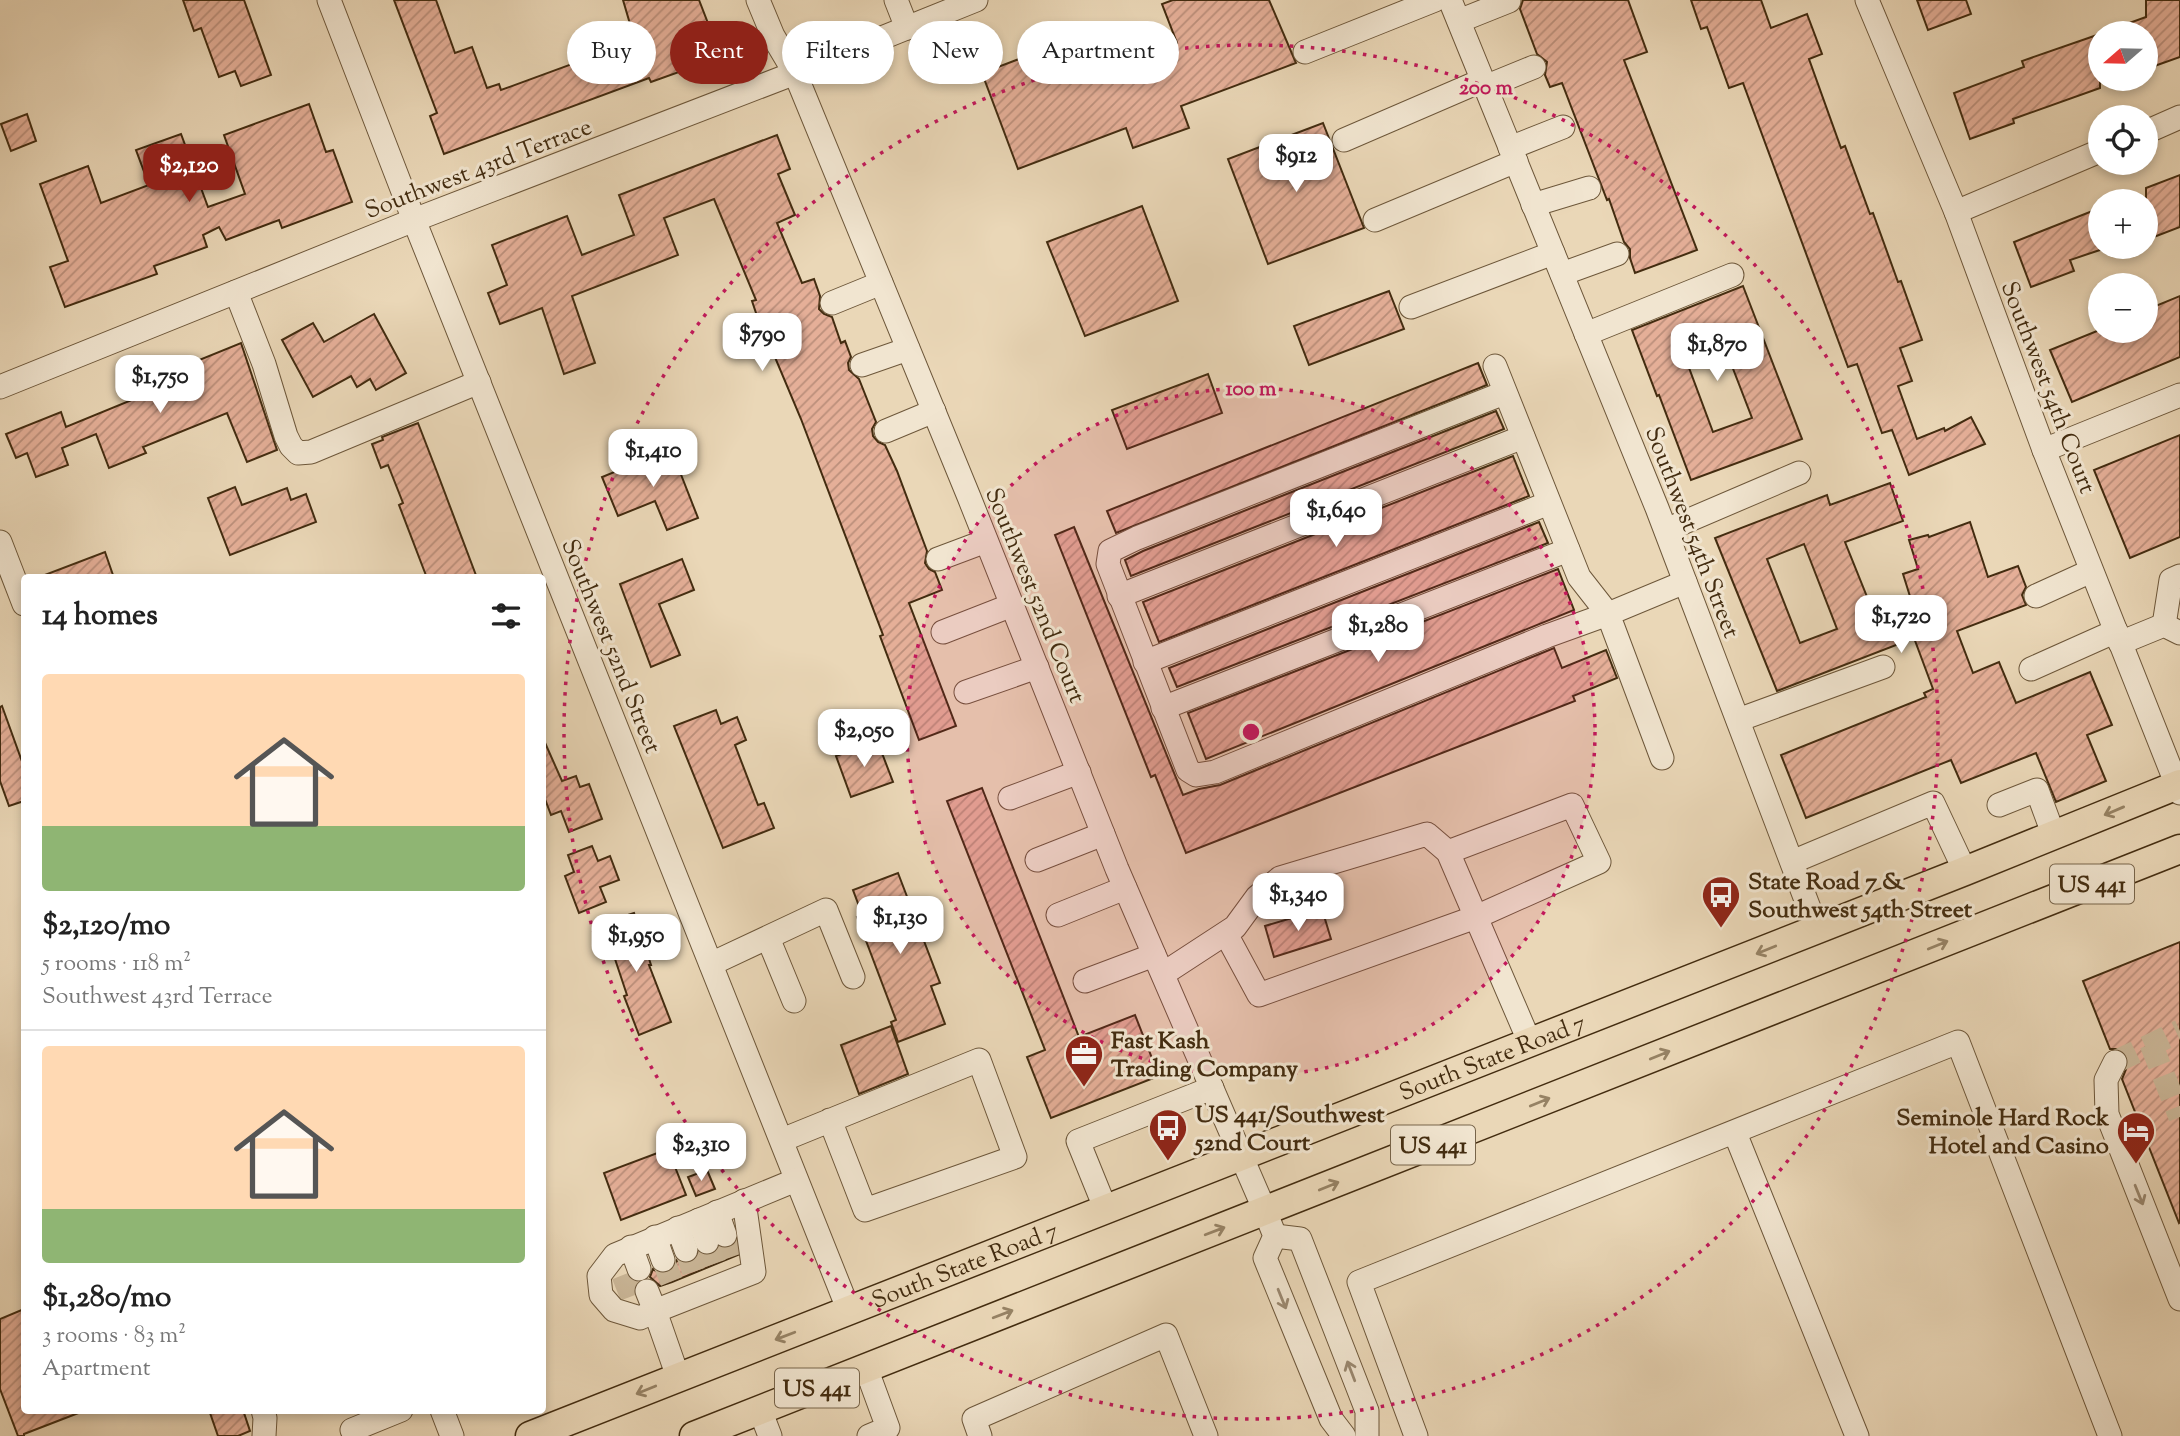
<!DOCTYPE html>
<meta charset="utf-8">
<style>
:root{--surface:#fff;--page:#f2f2f2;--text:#222;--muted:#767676;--line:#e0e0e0;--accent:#8f2418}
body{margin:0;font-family:"Sorts Mill Goudy",serif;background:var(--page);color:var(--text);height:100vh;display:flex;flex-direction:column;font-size:26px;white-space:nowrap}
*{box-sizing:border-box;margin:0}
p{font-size:23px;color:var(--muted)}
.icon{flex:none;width:38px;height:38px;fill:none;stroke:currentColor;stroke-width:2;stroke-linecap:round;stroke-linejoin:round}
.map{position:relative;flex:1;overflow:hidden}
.panel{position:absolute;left:21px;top:574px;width:525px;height:840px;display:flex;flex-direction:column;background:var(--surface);border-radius:7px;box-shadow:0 4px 10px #0003}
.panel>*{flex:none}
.guide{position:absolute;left:567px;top:21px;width:665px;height:63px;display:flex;gap:14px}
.needle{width:46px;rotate:250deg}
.tools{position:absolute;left:2088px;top:21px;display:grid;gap:14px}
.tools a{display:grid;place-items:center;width:70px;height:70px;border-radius:50%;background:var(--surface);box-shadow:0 4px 10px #0003;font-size:35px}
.price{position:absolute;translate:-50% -60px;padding:0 16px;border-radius:14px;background:#fff;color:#222;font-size:23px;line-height:46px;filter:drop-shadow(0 2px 4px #0008)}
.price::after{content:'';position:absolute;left:50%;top:42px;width:21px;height:16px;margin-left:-10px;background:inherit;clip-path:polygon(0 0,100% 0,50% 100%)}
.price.current{background:var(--accent);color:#fff}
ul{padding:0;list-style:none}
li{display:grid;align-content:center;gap:14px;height:371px;padding:0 21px}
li+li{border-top:2px solid var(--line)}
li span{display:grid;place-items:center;height:217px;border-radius:7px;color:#555}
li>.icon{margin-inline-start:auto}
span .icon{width:126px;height:126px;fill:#fffc;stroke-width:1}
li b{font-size:30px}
h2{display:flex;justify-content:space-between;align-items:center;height:84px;padding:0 21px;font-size:30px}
.chip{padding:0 24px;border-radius:32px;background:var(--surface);box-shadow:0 4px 10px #0003;font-size:24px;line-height:63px}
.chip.current{background:var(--accent);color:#fff}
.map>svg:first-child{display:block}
.building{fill:url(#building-hatch);stroke:#432c10;stroke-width:2;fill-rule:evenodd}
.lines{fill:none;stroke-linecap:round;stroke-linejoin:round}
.minor-tunnel{stroke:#c9b596;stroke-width:23;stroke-dasharray:23 11;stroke-linecap:butt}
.minor-casing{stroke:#6d573a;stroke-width:25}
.major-casing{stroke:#432c10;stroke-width:31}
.minor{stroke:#f1e5d0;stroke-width:23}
.major{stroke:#ead7b7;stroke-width:28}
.oneway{stroke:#968264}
.oneway2{stroke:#9a8870}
.ring{fill:none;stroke:#c2185b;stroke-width:3.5;stroke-dasharray:3.5 7}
.labels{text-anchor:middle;stroke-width:6;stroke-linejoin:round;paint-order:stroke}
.shield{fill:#f1e5d0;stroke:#77644a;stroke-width:2}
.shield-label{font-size:23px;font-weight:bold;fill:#432c10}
.street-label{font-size:24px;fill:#432c10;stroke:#f1e5d0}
.poi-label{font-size:24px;font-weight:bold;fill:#432c10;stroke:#f1e5d0;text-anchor:start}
.centre{fill:#c2185b;stroke:#f1e5d0;stroke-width:3.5}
.ring-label{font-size:21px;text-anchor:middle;font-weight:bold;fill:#c2185b;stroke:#f1e5d0;stroke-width:6;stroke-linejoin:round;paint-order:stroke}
</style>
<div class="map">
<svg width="2180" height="1436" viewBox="0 0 2180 1436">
<defs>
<pattern id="building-hatch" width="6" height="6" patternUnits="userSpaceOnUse" patternTransform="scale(1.75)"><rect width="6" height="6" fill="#e5af98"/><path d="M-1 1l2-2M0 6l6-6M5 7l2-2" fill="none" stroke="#bb8f7b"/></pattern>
</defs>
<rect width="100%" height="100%" fill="#ead7b7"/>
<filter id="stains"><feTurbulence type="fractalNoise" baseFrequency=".00286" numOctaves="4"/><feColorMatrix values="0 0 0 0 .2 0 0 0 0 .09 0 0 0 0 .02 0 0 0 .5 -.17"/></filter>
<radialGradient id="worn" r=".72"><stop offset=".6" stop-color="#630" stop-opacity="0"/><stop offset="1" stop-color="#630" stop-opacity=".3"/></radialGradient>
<!-- building -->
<g class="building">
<polygon points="183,0 244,0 271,75 241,86 235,71 219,77 201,28 194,31"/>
<polygon points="394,0 436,0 455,53 472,47 487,88 499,84 501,90 635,41 623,0 699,0 721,57 651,82 649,78 444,154 430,116 437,113"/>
<polygon points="1173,0 1269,0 1296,63 1181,106 1189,128 1133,148 1126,128 1018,169 982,73 1077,37 1082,50 1133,32 1142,56 1177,43 1162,4"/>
<polygon points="1523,0 1628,0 1647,52 1624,60 1697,250 1635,273 1630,258 1630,249 1624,242 1609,199 1607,200 1562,83 1550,87 1545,75 1547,62 1537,54 1520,9"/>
<polygon points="1691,0 1761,0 1771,28 1807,14 1822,54 1809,59 1841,148 1845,146 1870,214 1873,213 1898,282 1901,281 1922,340 1900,348 1912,381 1898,386 1917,439 1944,428 1945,431 1971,417 1985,444 1909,475 1892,430 1882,433 1857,364 1848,367 1743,83 1729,88 1707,27 1701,29"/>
<polygon points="1917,0 1966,0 1971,14 1928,30"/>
<polygon points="2146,0 2180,0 2180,57 2146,69 2146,33 2108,33 2107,31 2146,17"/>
<polygon points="2100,34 2100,88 2013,119 2014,123 1970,139 1954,93 2024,67 2022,61"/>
<polygon points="309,104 326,152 333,150 352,202 282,228 279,220 226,240 219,227 203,235 207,247 154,266 157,274 65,307 50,267 68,261 40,184 88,166 101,203 149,185 136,150 181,134 208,207 245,194 224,135"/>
<polygon points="27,114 36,141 11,151 1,124"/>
<polygon points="1323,123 1364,228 1268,264 1228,159"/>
<polygon points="777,135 790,169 778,174 795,215 777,223 802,283 814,279 820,296 819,309 824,314 832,317 841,343 845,341 851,357 848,363 849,370 859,379 876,422 872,429 873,436 878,442 885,445 897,471 927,551 925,563 929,569 935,572 942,590 909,603 956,726 919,740 880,636 883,635 801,419 769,343 759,346 753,328 760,325 752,301 756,300 714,199 664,218 678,255 572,296 595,363 564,374 542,308 500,324 488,293 507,285 492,245 567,216 582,255 634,235 619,195"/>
<polygon points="2180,175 2180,227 2146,240 2146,188"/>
<polygon points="1142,206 1178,301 1085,336 1047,242"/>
<polygon points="2100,208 2100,250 2070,260 2074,271 2031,287 2014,242"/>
<path d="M 1743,286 L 1802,439 L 1691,480 L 1659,395 L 1657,396 L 1632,330 ZM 1720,335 L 1752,418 L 1713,432 L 1682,349 Z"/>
<polygon points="1389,291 1404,329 1309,365 1294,326"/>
<polygon points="2180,296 2180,357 2072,402 2050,350 2097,331 2146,331 2146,310"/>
<polygon points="374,314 406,373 376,390 370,379 357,387 351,376 313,397 282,340 313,323 324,342"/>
<polygon points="241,343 277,450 247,462 227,413 143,447 146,453 109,468 96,434 62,448 68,465 36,477 27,453 16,458 6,434 61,412 66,427 144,395 140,384"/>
<polygon points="1478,363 1487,385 1116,533 1107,511"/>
<polygon points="1208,374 1222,413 1127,449 1112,410"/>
<polygon points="1496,411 1504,429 1131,576 1125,560 1143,551"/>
<polygon points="418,423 437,472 477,578 427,578 399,505 403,503 388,465 381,468 372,444 383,440 382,437"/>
<polygon points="2180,435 2180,537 2130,558 2094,470"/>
<polygon points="671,449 698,518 667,530 655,501 618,516 602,477"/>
<polygon points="1513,456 1529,496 1159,642 1143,602"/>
<path d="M 1890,483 L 1903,521 L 1845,542 L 1876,619 L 1913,606 L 1903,574 L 1918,569 L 1909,540 L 1928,535 L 1929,537 L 1970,522 L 1988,577 L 2018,566 L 2026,587 L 2022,595 L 2026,605 L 1957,631 L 1973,673 L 1999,662 L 2016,703 L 2090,672 L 2112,725 L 2087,735 L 2106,781 L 2056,802 L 2036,753 L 1961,783 L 1951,760 L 1806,818 L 1781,755 L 1926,697 L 1924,693 L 1933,689 L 1914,638 L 1777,691 L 1715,538 L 1827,495 L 1830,505 ZM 1804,544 L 1837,629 L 1800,643 L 1767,559 Z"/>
<polygon points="235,487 242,505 287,488 291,500 306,494 316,522 230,555 208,498"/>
<polygon points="1539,522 1548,543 1177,687 1169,668"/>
<polygon points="1074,527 1183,795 1199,789 1220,785 1554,648 1562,668 1606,650 1617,678 1573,696 1575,701 1186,853 1155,775 1151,777 1055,535"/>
<polygon points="105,552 114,578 43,578 42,576"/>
<polygon points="682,559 694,590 659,604 680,655 651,667 620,584"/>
<polygon points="1558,569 1574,610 1206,759 1188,713"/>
<polygon points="2,706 24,767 24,801 9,806 0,781 0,707"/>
<polygon points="716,710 721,724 737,717 746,740 735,745 758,805 764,803 774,828 723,848 674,726"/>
<polygon points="542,736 562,781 576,776 580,787 589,784 602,819 569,832 561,811 551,815 542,791"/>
<polygon points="877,740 893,782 851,797 836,756"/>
<polygon points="982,788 1079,1037 1135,1015 1159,1076 1051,1118 1027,1057 1045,1050 947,801"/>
<polygon points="592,846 598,861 610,856 619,880 600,887 606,902 579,913 565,876 574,872 568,855"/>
<polygon points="898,873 940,983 931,986 945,1024 898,1042 891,1022 896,1020 857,917 862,914 853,890"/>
<polygon points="1322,909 1331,939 1274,957 1265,926"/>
<polygon points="634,913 651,965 649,965 671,1022 639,1035 624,996 627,995 603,923"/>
<polygon points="2180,942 2180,1222 2179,1223 2122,1079 2129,1062 2127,1055 2121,1049 2110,1049 2083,981"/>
<polygon points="891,1026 908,1074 859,1094 841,1045"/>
<polygon points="668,1149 686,1195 621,1220 604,1173"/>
<polygon points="707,1170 715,1189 696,1196 688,1177"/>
<polygon points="736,1244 738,1255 672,1282 660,1286 650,1277 653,1269 660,1274 667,1273 674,1269 677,1260 683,1264 690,1263 696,1259 699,1253 711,1255 719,1247 729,1248"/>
<polygon points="24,1309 24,1410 81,1412 24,1434 24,1436 18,1436 0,1389 0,1319"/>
<polygon points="209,1410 243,1410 250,1431 238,1436 218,1436"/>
</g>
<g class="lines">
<!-- minor-tunnel -->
<g class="minor-tunnel">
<polyline points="2151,1044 2180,1117"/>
<polyline points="2115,1062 2180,1031"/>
<polyline points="725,1235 733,1257"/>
<polyline points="707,1242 715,1264"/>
<polyline points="686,1250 694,1273"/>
<polyline points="663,1260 672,1282"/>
<polyline points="623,1275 632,1298"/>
</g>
<!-- minor casing -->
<g class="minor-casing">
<g id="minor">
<polyline points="329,0 414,220 849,1311"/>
<polyline points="758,0 773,36 795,73 969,497 1117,869 1265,1211 1275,1236 1265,1258 1331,1419 1344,1436"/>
<polyline points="896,0 907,28"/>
<polyline points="1450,0 1657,508 1817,929"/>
<polyline points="1867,0 1956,212 2044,450 2180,793"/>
<polyline points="1459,21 1509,1"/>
<polyline points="1305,52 1435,0"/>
<polyline points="1485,87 1534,67"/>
<polyline points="2146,132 2180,117"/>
<polyline points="1344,140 1483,80"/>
<polyline points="1510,148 1563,127"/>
<polyline points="1533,205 1589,188"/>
<polyline points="1956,212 2100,151"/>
<polyline points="1375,220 1516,161"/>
<polyline points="1562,274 1617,254"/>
<polyline points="236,292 264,364 286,436 291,446 298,453 311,452 479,382"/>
<polyline points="832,303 881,283"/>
<polyline points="1411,307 1553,253"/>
<polyline points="1586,334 1732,275"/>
<polyline points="862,365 908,349"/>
<polyline points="1495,366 1579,577 1608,614 1547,636 1215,772 1196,775 1188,770 1108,564 1110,551 1137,538 1504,393"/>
<polyline points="0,387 414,220 795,73 976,0"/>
<polyline points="886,431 934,411"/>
<polyline points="2044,450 2180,395"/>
<polyline points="1666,530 1799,473"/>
<polyline points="0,542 24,604"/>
<polyline points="938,559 986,541"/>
<polyline points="1119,596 1523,437"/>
<polyline points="2036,596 2091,571"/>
<polyline points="2164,625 2171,580 2180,576"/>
<polyline points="943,632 1012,605"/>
<polyline points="2120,643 2164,625 2180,633"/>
<polyline points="1145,662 1549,503"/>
<polyline points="2031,669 2116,631"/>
<polyline points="966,692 1037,667"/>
<polyline points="1163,708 1568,550"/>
<polyline points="1738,720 1883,667"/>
<polyline points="1662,758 1608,614 1685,582"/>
<polyline points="1010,798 1079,772"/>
<polyline points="1999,805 2037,790 2054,836"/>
<polyline points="1037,860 1103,834"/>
<polyline points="1792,862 1933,803 1965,871"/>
<polyline points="1058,915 1125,888"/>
<polyline points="1226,934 1259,995 1476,917 1599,862 1572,805 1448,852"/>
<polyline points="768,938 794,1001"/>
<polyline points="711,964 826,910 853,977"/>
<polyline points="1163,974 1235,927 1257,897 1280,878 1427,834 1448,852 1530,1043"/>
<polyline points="1085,981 1154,955"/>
<polyline points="2115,1062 2106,1080 2107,1114 2180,1299"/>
<polyline points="1735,1133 1857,1436"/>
<polyline points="782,1140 979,1060 1015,1157 865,1210 830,1120"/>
<polyline points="1106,1210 1078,1141 1212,1088"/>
<polyline points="717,1212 725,1235"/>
<polyline points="699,1220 707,1242"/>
<polyline points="678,1228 686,1250"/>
<polyline points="1275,1236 1300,1239 1367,1411 1367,1436"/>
<polyline points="655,1237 663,1260"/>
<polyline points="631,1247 639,1269"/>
<polyline points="647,1291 655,1311 754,1272 744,1201"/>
<polyline points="866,1368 888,1428 869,1436"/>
<polyline points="678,1377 655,1311 640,1318 614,1310 601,1295 599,1276 615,1255 796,1180"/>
<polyline points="263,1410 265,1418 264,1436"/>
<polyline points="442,1410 452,1436"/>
<polyline points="760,1410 770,1436"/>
<polyline points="352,1430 401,1410"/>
<polyline points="980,1436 974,1419 1166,1335 1206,1436"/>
<polyline points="1416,1436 1359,1282 1958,1042 2110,1436"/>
</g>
</g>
<!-- major casing -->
<g class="major-casing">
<g id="major">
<path id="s1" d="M 530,1436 L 1965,871 L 2180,784"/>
<polyline points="694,1436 2180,849"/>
</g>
</g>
<!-- minor -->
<use href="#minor" class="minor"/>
<!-- major -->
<use href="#major" class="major"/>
</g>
<!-- one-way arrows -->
<defs><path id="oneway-shaft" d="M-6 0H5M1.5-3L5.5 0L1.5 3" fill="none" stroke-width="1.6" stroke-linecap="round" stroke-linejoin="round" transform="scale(1.75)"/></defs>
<g class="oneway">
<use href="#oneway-shaft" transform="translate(2114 811) rotate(157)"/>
<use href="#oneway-shaft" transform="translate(1938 945) rotate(-22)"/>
<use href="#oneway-shaft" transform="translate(1766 950) rotate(158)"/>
<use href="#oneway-shaft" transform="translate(1660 1055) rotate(-22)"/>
<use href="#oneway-shaft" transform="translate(1540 1102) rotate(-22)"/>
<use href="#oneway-shaft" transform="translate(1329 1186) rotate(-22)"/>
<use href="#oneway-shaft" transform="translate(1215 1231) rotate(-21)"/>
<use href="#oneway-shaft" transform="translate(1003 1314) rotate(-21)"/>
<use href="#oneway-shaft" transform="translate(785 1336) rotate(159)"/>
<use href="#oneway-shaft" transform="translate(646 1390) rotate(158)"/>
</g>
<g class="oneway2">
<use href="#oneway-shaft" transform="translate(2139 1195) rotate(68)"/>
<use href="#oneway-shaft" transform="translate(1282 1299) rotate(68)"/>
<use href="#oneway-shaft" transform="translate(1351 1371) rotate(-111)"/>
</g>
<!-- distance rings -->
<circle cx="1251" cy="732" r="344" fill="#c2185b" fill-opacity=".12"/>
<g class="ring">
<circle cx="1251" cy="732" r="344"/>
<circle cx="1251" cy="732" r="687"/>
</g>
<!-- icons -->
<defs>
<g id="bus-pin" transform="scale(2.0125)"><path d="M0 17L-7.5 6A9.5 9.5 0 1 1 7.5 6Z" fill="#8f2418" stroke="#f1e5d0"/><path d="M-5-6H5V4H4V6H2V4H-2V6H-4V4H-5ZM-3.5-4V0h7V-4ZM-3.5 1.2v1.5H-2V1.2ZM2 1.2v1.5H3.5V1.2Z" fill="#fff"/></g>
<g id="office-pin" transform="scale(2.0125)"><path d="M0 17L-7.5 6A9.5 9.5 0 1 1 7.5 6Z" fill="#8f2418" stroke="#f1e5d0"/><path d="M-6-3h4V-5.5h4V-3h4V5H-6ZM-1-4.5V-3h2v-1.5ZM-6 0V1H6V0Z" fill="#fff"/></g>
<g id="hotel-pin" transform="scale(2.0125)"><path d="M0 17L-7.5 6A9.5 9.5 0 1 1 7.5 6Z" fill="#8f2418" stroke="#f1e5d0"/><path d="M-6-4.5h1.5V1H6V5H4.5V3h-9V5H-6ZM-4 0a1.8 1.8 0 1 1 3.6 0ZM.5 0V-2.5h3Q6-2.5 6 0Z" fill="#fff"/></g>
</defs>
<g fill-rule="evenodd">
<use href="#bus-pin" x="1721" y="895"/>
<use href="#office-pin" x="1084" y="1054"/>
<use href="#bus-pin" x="1168" y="1128"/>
<use href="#hotel-pin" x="2136" y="1131"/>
</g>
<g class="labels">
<!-- shield labels -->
<g class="shield">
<rect x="2050" y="864.5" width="84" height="39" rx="5"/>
<rect x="1391" y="1125.5" width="84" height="39" rx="5"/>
<rect x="775" y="1368.5" width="84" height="39" rx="5"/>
</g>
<g class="shield-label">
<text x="2092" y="892">US 441</text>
<text x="1433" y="1153">US 441</text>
<text x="817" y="1396">US 441</text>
</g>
<!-- street labels -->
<g class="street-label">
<text transform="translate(478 168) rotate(-21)" y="8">Southwest 43rd Terrace</text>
<text transform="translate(2049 387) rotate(69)" y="8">Southwest 54th Court</text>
<text transform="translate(1693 532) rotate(69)" y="8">Southwest 54th Street</text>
<text transform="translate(1036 595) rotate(68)" y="8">Southwest 52nd Court</text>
<text transform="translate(612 646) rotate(68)" y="8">Southwest 52nd Street</text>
<text dy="8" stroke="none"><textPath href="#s1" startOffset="1034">South State Road 7</textPath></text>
<text dy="8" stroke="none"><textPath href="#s1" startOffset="467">South State Road 7</textPath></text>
</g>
<!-- poi labels -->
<g class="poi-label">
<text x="1748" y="889">State Road 7 &amp;<tspan x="1748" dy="28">Southwest 54th Street</tspan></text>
<text x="1111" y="1048">Fast Kash<tspan x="1111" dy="28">Trading Company</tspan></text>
<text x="1195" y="1122">US 441/Southwest<tspan x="1195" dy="28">52nd Court</tspan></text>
<text x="2109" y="1125" text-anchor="end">Seminole Hard Rock<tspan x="2109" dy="28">Hotel and Casino</tspan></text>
</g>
</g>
<circle cx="1251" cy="732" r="10" class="centre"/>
<g class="ring-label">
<text x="1486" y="94">200 m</text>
<text x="1251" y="395">100 m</text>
</g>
<rect width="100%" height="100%" filter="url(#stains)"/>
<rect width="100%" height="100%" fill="url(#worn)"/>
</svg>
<div class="tools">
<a><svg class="needle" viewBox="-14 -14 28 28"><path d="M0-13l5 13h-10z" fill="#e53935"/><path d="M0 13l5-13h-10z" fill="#767676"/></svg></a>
<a><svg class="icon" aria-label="locate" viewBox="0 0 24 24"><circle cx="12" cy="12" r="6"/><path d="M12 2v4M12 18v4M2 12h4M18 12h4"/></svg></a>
<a>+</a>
<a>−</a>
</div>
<b class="price" style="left:1296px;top:194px">$912</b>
<b class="price current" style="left:189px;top:204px">$2,120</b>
<b class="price" style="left:762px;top:373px">$790</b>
<b class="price" style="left:1717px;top:383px">$1,870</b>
<b class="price" style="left:160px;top:415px">$1,750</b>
<b class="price" style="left:653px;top:489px">$1,410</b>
<b class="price" style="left:1336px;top:549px">$1,640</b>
<b class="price" style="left:1901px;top:655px">$1,720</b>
<b class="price" style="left:1378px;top:664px">$1,280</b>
<b class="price" style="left:864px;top:769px">$2,050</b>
<b class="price" style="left:1298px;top:933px">$1,340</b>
<b class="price" style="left:900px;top:956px">$1,130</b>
<b class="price" style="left:636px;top:974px">$1,950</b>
<b class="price" style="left:701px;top:1183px">$2,310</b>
<div class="guide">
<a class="chip">Buy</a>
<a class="chip current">Rent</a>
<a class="chip">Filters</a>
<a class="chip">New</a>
<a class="chip">Apartment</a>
</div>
<section class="panel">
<h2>14 homes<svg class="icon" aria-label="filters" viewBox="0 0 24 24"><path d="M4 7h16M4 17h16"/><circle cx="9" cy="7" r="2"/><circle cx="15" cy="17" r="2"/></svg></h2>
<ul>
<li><span style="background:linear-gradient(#ffd9b3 70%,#8fb573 0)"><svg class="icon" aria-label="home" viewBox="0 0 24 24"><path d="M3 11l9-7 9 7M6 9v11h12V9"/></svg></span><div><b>$2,120/mo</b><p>5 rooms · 118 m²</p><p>Southwest 43rd Terrace</p></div></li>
<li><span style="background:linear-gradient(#ffd9b3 75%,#8fb573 0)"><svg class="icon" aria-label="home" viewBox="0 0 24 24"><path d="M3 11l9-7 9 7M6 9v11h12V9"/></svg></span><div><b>$1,280/mo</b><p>3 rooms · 83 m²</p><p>Apartment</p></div></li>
</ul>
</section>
</div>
